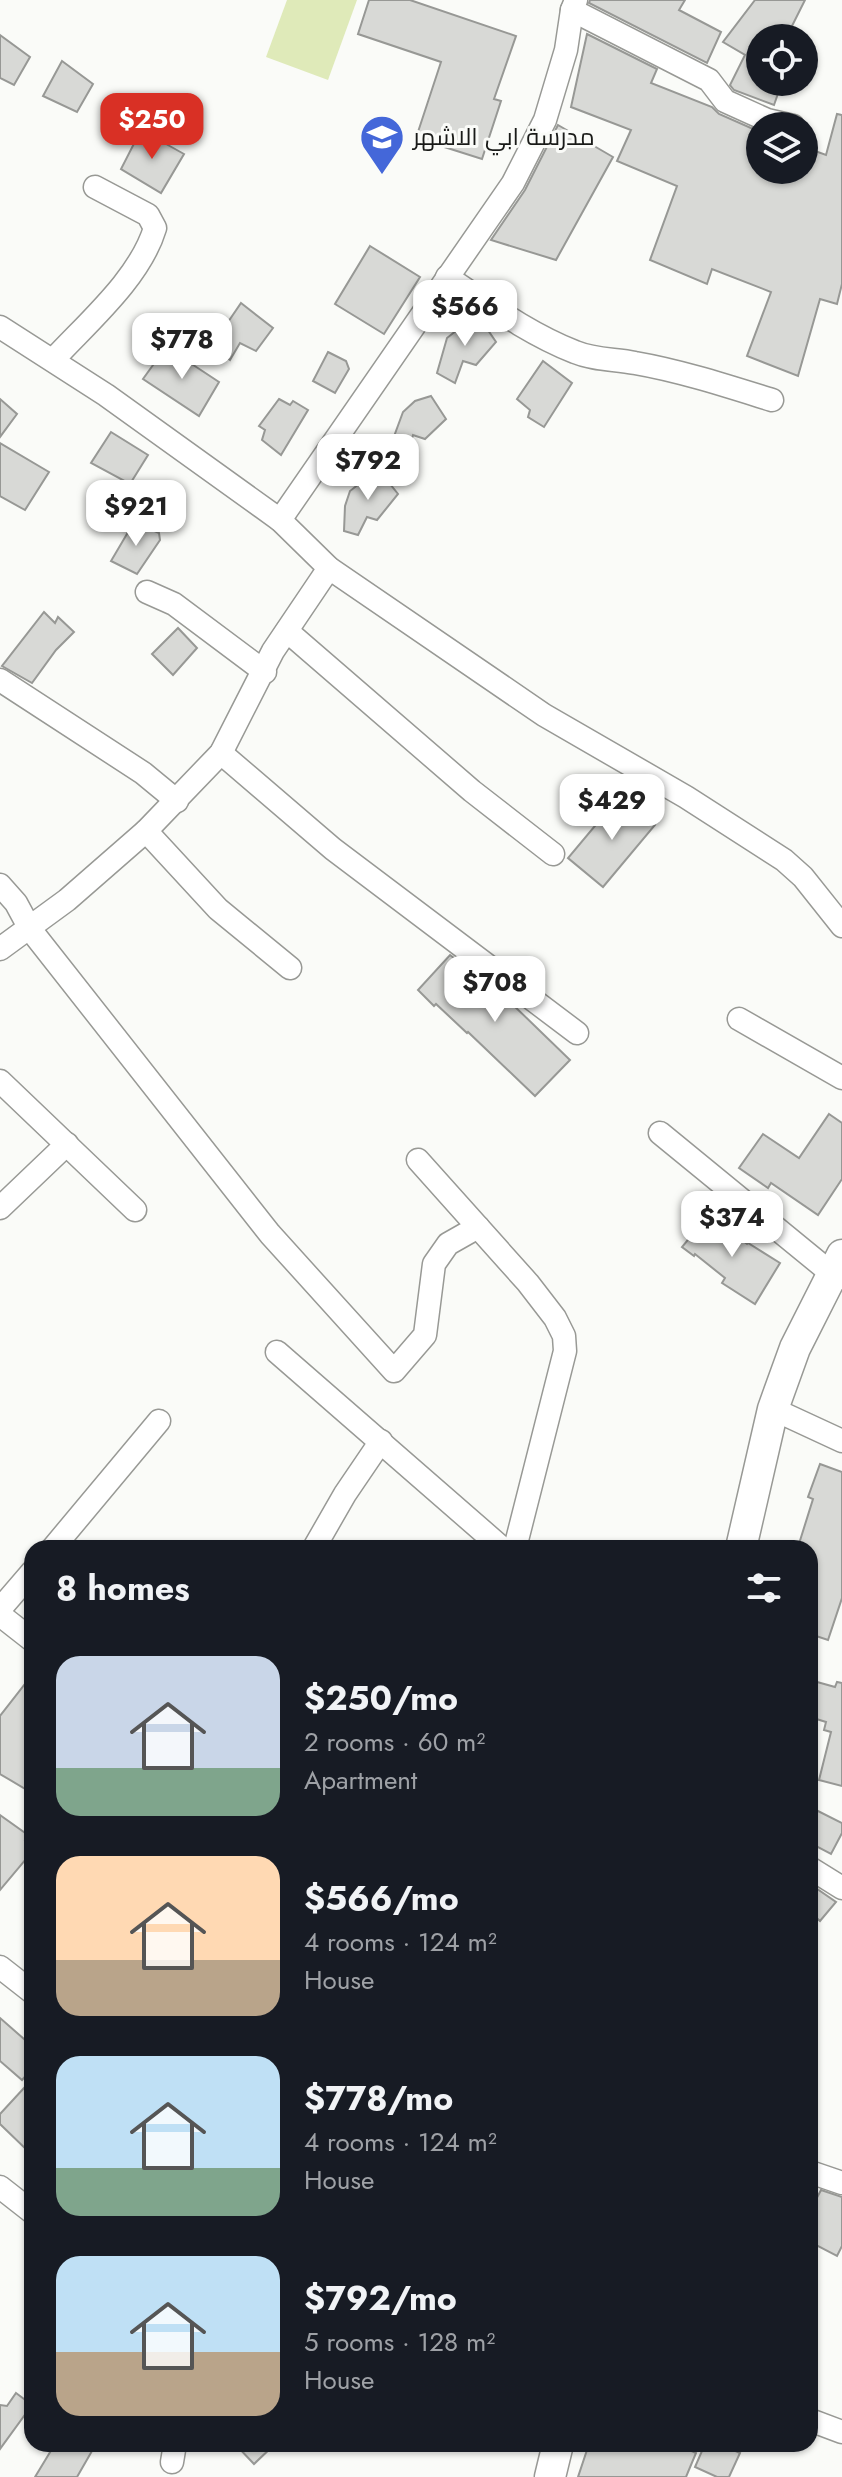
<!DOCTYPE html>
<meta charset="utf-8">
<style>
:root{--surface:#171b24;--page:#242831;--text:#f1f3f6;--muted:#9ea1a6;--accent:#d93025}
body{margin:0;font-family:Jost,Cairo,sans-serif;background:var(--page);color:var(--text);height:100vh;display:flex;flex-direction:column;font-size:30px;white-space:nowrap}
*{box-sizing:border-box;margin:0}
p{font-size:26px;color:var(--muted)}
.icon{flex:none;width:44px;height:44px;fill:none;stroke:currentColor;stroke-width:2;stroke-linecap:round;stroke-linejoin:round}
.map{position:relative;flex:1;overflow:hidden}
.details{position:absolute;left:24px;top:1540px;width:794px;height:912px;display:flex;flex-direction:column;background:var(--surface);border-radius:24px;box-shadow:0 2px 6px #0004}
.details>*{flex:none}
.controls{position:absolute;left:746px;top:24px;display:grid;gap:16px}
.controls a{display:grid;place-items:center;width:72px;height:72px;border-radius:50%;background:var(--surface);box-shadow:0 2px 6px #0004;font-size:40px}
.price{position:absolute;translate:-50% -68px;padding:0 18px;border-radius:16px;background:#fff;color:#222;font-size:26px;line-height:52px;filter:drop-shadow(0 2px 4px #0008)}
.price::after{content:'';position:absolute;left:50%;top:48px;width:24px;height:18px;margin-left:-12px;background:inherit;clip-path:polygon(0 0,100% 0,50% 100%)}
.price.selected{background:var(--accent);color:#fff}
ul{padding:0;list-style:none}
li{display:flex;align-items:center;gap:24px;height:200px;padding:0 32px}
li span{display:grid;place-items:center;flex:none;width:224px;height:160px;border-radius:24px;color:#555}
li>.icon{margin-inline-start:auto}
span .icon{width:96px;height:96px;fill:#fffc;stroke-width:1}
li b{font-size:34px}
h2{display:flex;justify-content:space-between;align-items:center;height:96px;padding:0 32px;font-size:34px}
.map>svg:first-child{display:block}
.green{fill:#dfeab9}
.building{fill:#d8d9d6;stroke:#979895;stroke-width:2}
.lines{fill:none;stroke-linecap:round;stroke-linejoin:round}
.street-casing{stroke:#989995;stroke-width:25}
.secondary-casing{stroke:#989995;stroke-width:33}
.street{stroke:#fff;stroke-width:22}
.secondary{stroke:#fff;stroke-width:30}
.labels{text-anchor:middle;stroke-width:6;stroke-linejoin:round;paint-order:stroke}
.poi-label{font-size:24px;fill:#191a18;stroke:#fafbf8;text-anchor:start}
</style>
<div class="map">
<svg width="842" height="2477" viewBox="0 0 842 2477">
<rect width="100%" height="100%" fill="#fafbf8"/>
<!-- green -->
<polygon class="green" points="287,0 357,0 328,80 266,57"/>
<!-- building -->
<g class="building">
<polygon points="369,0 410,0 516,36 494,99 501,101 482,159 416,138 441,62 358,34"/>
<polygon points="590,0 685,0 679,10 721,32 707,63 589,3"/>
<polygon points="755,0 805,0 786,38 760,38 760,82 782,82 774,105 734,90 730,85 745,55 723,42"/>
<polygon points="587,34 657,69 651,83 712,107 719,114 760,132 760,170 804,170 804,147 826,155 837,114 842,115 842,284 837,304 820,299 798,376 747,356 771,292 712,269 707,284 650,260 677,186 617,161 631,130 571,107"/>
<polygon points="0,35 30,57 14,85 0,78"/>
<polygon points="62,61 93,84 77,112 43,96"/>
<polygon points="558,125 613,157 556,260 491,240 525,190"/>
<polygon points="141,130 184,154 161,193 121,169"/>
<polygon points="370,246 420,277 384,334 335,304"/>
<polygon points="241,303 273,328 256,351 240,343 230,360 207,340 218,321 226,325"/>
<polygon points="477,314 496,342 476,365 463,361 455,383 437,373 447,338"/>
<polygon points="166,347 219,382 199,416 143,379"/>
<polygon points="328,352 346,361 349,369 335,393 313,381"/>
<polygon points="543,361 572,383 544,427 528,417 530,410 517,399"/>
<polygon points="431,396 446,419 425,439 413,435 406,458 389,450 403,412 415,401"/>
<polygon points="0,399 17,414 0,437"/>
<polygon points="279,399 290,405 293,401 308,410 281,455 262,440 265,430 259,426"/>
<polygon points="111,432 148,455 130,484 91,463"/>
<polygon points="0,443 49,472 25,510 0,496"/>
<polygon points="378,469 398,494 377,520 367,517 358,535 344,531 345,506 350,491"/>
<polygon points="134,522 159,533 160,540 137,574 111,561"/>
<polygon points="44,612 55,623 58,617 74,632 56,650 32,683 2,666"/>
<polygon points="178,628 197,648 173,675 152,654"/>
<polygon points="620,796 655,825 603,887 568,858"/>
<polygon points="450,955 508,1000 570,1060 535,1096 468,1032 467,1033 436,1004 434,1006 418,990"/>
<polygon points="829,1114 842,1123 842,1179 818,1215 771,1183 768,1188 739,1168 763,1134 799,1158"/>
<polygon points="709,1214 747,1244 748,1243 780,1263 755,1304 722,1283 725,1278 695,1254 694,1256 682,1247"/>
<polygon points="820,1464 842,1472 842,1598 828,1640 810,1634 810,1548 798,1547 813,1499 808,1497"/>
<polygon points="32,1675 32,1793 0,1774 0,1716"/>
<polygon points="810,1680 835,1687 837,1682 842,1683 842,1786 819,1780 831,1732 824,1730 826,1722 810,1717"/>
<polygon points="810,1807 842,1823 842,1833 831,1854 810,1843"/>
<polygon points="0,1815 28,1835 25,1840 32,1845 32,1852 0,1890"/>
<polygon points="810,1884 836,1902 820,1921 810,1912"/>
<polygon points="0,2018 32,2046 32,2069 22,2080 0,2061"/>
<polygon points="24,2088 32,2096 32,2155 0,2124 0,2114"/>
<polygon points="821,2190 842,2197 842,2246 837,2256 810,2242 810,2211"/>
<polygon points="16,2393 32,2405 0,2449 0,2405 7,2406"/>
<polygon points="55,2444 96,2444 77,2477 35,2477"/>
<polygon points="235,2444 275,2444 254,2464"/>
<polygon points="589,2444 676,2444 696,2453 686,2477 578,2477"/>
<polygon points="705,2444 720,2444 740,2453 729,2477 717,2477 695,2467"/>
</g>
<g class="lines">
<!-- street casing -->
<g class="street-casing">
<g id="street">
<polyline points="572,10 709,80 725,101 767,120 793,126"/>
<path d="M 447,277 C 488,304 529,334 575,352 C 594,360 615,359 635,363 C 681,371 727,386 772,400"/>
<polyline points="0,327 106,395 280,520 329,568 544,715 686,797 784,860 803,877 842,926"/>
<path d="M 53,360 C 88,322 140,278 155,228 L 148,215 L 95,187"/>
<polyline points="280,520 513,183 545,120 566,50 572,10 576,0"/>
<polyline points="147,592 174,604 265,672"/>
<polyline points="287,631 472,791 553,854"/>
<polyline points="0,680 143,773 177,801"/>
<polyline points="221,753 333,849 577,1033"/>
<polyline points="146,831 218,909 290,968"/>
<polyline points="0,885 16,903 30,929 270,1234 394,1371 425,1335 434,1264 448,1244 478,1227"/>
<polyline points="0,949 67,900 146,831 221,753 273,651 329,568"/>
<polyline points="739,1019 842,1078"/>
<polyline points="0,1081 135,1210"/>
<polyline points="660,1133 831,1273 842,1278"/>
<polyline points="418,1160 528,1283 555,1318 564,1336 565,1351 515,1548"/>
<polyline points="0,1208 67,1144"/>
<polyline points="277,1352 502,1548"/>
<polyline points="773,1409 842,1441"/>
<polyline points="53,1548 159,1421"/>
<polyline points="314,1548 345,1494 381,1441"/>
<polyline points="0,1609 32,1572"/>
<polyline points="0,1615 32,1640"/>
<polyline points="810,1868 842,1888"/>
<polyline points="0,1967 32,1992"/>
<polyline points="810,2172 842,2183"/>
<polyline points="0,2187 32,2212"/>
<polyline points="810,2420 842,2432"/>
<polyline points="172,2462 175,2444"/>
</g>
</g>
<!-- secondary casing -->
<g class="secondary-casing">
<g id="secondary">
<polyline points="741,1548 773,1409 795,1348 842,1255"/>
<polyline points="550,2477 558,2444"/>
</g>
</g>
<!-- street -->
<use href="#street" class="street"/>
<!-- secondary -->
<use href="#secondary" class="secondary"/>
</g>
<!-- icons -->
<defs>
<g id="school-pin" transform="scale(2.3)"><path d="M0 17L-7.5 6A9.5 9.5 0 1 1 7.5 6Z" fill="#4467d9" stroke="#fafbf8"/><path d="M0-5L7-2L0 1L-7-2ZM-4 1L0 2.5L4 1V4Q0 6-4 4Z" fill="#fff"/></g>
</defs>
<g fill-rule="evenodd">
<use href="#school-pin" x="382" y="137"/>
</g>
<g class="labels">
<!-- poi labels -->
<g class="poi-label">
<text x="413" y="145">مدرسة ابي الاشهر</text>
</g>
</g>
</svg>
<div class="controls">
<a><svg class="icon" aria-label="locate" viewBox="0 0 24 24"><circle cx="12" cy="12" r="6"/><path d="M12 2v4M12 18v4M2 12h4M18 12h4"/></svg></a>
<a><svg class="icon" aria-label="layers" viewBox="0 0 24 24"><path d="M12 4l9 5-9 5-9-5zM3 14l9 5 9-5"/></svg></a>
</div>
<b class="price selected" style="left:152px;top:161px">$250</b>
<b class="price" style="left:465px;top:348px">$566</b>
<b class="price" style="left:182px;top:381px">$778</b>
<b class="price" style="left:368px;top:502px">$792</b>
<b class="price" style="left:136px;top:548px">$921</b>
<b class="price" style="left:612px;top:842px">$429</b>
<b class="price" style="left:495px;top:1024px">$708</b>
<b class="price" style="left:732px;top:1259px">$374</b>
<section class="details">
<h2>8 homes<svg class="icon" aria-label="filters" viewBox="0 0 24 24"><path d="M4 7h16M4 17h16"/><circle cx="9" cy="7" r="2"/><circle cx="15" cy="17" r="2"/></svg></h2>
<ul>
<li><span style="background:linear-gradient(#c9d6e8 70%,#7fa58c 0)"><svg class="icon" aria-label="home" viewBox="0 0 24 24"><path d="M3 11l9-7 9 7M6 9v11h12V9"/></svg></span><div><b>$250/mo</b><p>2 rooms · 60 m²</p><p>Apartment</p></div></li>
<li><span style="background:linear-gradient(#ffd9b3 65%,#b9a48a 0)"><svg class="icon" aria-label="home" viewBox="0 0 24 24"><path d="M3 11l9-7 9 7M6 9v11h12V9"/></svg></span><div><b>$566/mo</b><p>4 rooms · 124 m²</p><p>House</p></div></li>
<li><span style="background:linear-gradient(#bfe0f5 70%,#7fa58c 0)"><svg class="icon" aria-label="home" viewBox="0 0 24 24"><path d="M3 11l9-7 9 7M6 9v11h12V9"/></svg></span><div><b>$778/mo</b><p>4 rooms · 124 m²</p><p>House</p></div></li>
<li><span style="background:linear-gradient(#bfe0f5 60%,#b9a48a 0)"><svg class="icon" aria-label="home" viewBox="0 0 24 24"><path d="M3 11l9-7 9 7M6 9v11h12V9"/></svg></span><div><b>$792/mo</b><p>5 rooms · 128 m²</p><p>House</p></div></li>
</ul>
</section>
</div>
